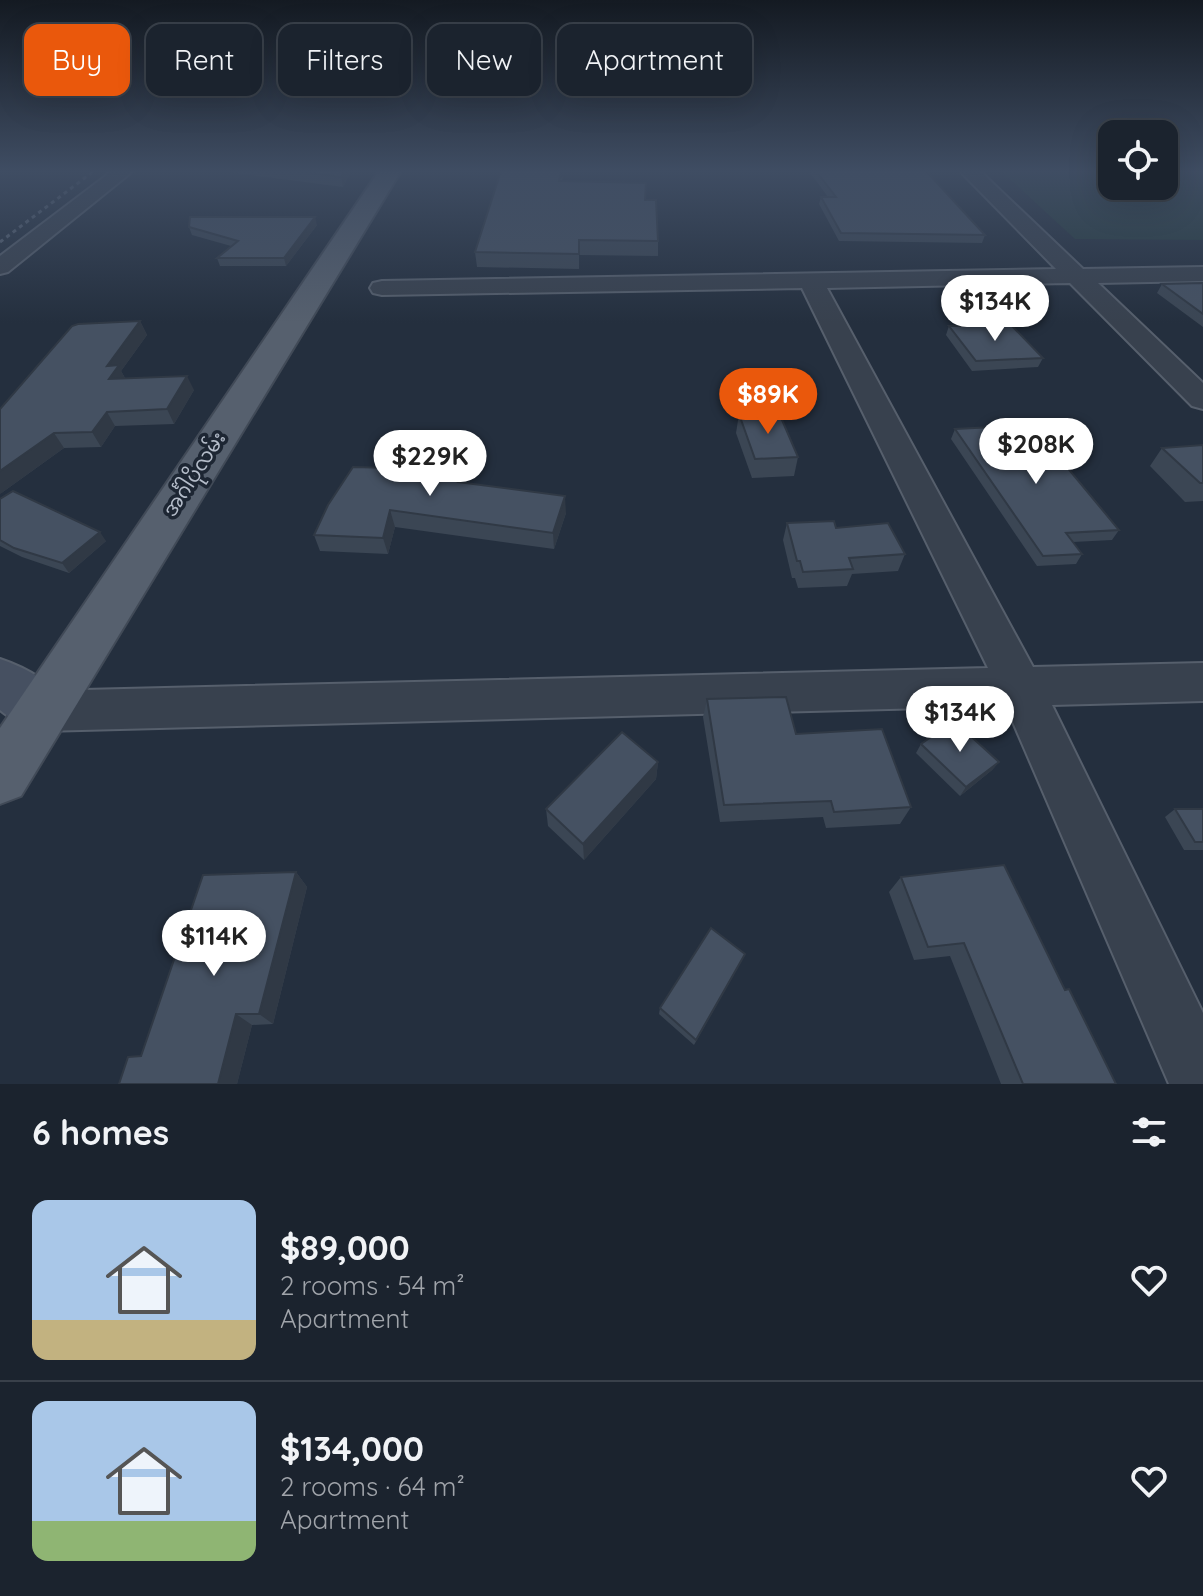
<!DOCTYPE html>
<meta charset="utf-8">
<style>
:root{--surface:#1b232e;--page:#282f3a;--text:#f1f3f6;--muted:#a0a4aa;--line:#39404a;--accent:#ea580c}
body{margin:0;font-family:Quicksand,"Noto Sans Myanmar",sans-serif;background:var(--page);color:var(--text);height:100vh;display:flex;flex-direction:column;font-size:30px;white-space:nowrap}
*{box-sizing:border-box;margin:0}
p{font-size:26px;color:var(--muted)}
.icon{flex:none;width:44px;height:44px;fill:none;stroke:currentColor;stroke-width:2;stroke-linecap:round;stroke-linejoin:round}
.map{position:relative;height:1084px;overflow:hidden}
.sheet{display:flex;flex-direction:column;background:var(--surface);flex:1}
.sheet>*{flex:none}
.top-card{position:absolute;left:24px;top:24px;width:800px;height:72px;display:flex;gap:16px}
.controls{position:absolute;left:1098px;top:120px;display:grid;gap:16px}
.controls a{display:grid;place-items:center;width:80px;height:80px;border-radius:16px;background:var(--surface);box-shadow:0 8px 32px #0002,0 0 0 2px var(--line);font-size:40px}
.price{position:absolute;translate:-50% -68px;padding:0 18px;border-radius:28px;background:#fff;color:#222;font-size:26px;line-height:52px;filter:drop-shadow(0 2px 4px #0008)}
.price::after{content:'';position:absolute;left:50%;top:48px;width:24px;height:18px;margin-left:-12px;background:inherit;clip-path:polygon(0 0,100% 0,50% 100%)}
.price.current{background:var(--accent);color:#fff}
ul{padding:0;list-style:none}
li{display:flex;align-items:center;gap:24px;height:200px;padding:0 32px}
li+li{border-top:2px solid var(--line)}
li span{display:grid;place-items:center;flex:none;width:224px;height:160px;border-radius:16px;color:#555}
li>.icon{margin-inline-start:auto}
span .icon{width:96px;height:96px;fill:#fffc;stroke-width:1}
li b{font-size:34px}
h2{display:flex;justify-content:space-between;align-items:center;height:96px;padding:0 32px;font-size:34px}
.chip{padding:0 28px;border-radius:16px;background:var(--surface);box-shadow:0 8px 32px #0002,0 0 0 2px var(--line);font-size:28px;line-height:72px}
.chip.current{background:var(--accent);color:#fff}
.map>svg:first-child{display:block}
.green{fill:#263c3f}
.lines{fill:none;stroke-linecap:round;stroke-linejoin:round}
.street-casing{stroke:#565f6c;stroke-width:4}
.secondary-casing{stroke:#565f6c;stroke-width:4}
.primary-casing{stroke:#414a57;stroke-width:4}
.street{fill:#38414e;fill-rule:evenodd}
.secondary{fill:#465061;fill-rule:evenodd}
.primary{fill:#56606e;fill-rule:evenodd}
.rail{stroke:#5a6575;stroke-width:3;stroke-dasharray:4 4;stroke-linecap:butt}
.wall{fill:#3b4654}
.shaded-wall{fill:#303945}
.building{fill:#455162;stroke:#303945;stroke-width:2}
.labels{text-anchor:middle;stroke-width:7;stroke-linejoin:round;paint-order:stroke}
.street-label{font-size:20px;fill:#b4bcc9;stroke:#1d2633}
</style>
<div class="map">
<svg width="1203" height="1084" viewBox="0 0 1203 1084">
<rect width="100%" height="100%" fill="#242f3e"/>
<!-- green -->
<polygon class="green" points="1001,171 1112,171 1112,186 1164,186 1164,171 1203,171 1203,240 1075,239"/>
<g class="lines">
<!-- street casing -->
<g class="street-casing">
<g id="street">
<polygon points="112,171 133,171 8,272 0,274 0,256"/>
<polygon points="960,171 980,171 1083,269 1203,267 1203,281 1098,283 1203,383 1203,409 1192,406 1070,283 827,288 1033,667 1203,663 1203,701 1052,705 1203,1013 1203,1084 1169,1084 1006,706 43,731 26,725 20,711 26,697 43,691 988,668 802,288 382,295 373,293 370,288 373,283 382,281 1056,269"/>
</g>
</g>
<!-- secondary casing -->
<g class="secondary-casing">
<path id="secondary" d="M 0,659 C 27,668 58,685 70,711 L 62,728 C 32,739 24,728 0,710 Z"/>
</g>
<!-- primary casing -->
<g class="primary-casing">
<polygon id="primary" points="379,171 401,171 21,796 0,804 0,728"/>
</g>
<!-- street -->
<use href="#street" class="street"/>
<!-- secondary -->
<use href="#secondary" class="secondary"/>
<!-- primary -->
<use href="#primary" class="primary"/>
<!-- rail -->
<polyline class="rail" points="0,242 94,171"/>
</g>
<!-- wall -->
<g class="wall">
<polygon points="234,171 351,171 343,187 235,173"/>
<polygon points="809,171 926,171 985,235 982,243 839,241 819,204 821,197 828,197"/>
<polygon points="563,176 562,181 646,200 658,241 658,256 579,255 579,269 477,267 475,252"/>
<polygon points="317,225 286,266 220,266 217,258 231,246 192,235 189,227"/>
<polygon points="1203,283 1203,327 1157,293 1162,284"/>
<polygon points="140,321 147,335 121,371 125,378 194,390 174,424 115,426 101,447 64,448 0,494"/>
<polygon points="949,326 1043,358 1038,367 972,371 946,335"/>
<polygon points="739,414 798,457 794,476 752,478 736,433"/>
<polygon points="955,429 1119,530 1112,540 1073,542 1082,554 1076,564 1037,566 951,439"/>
<polygon points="1203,445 1203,501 1185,502 1150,466 1162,448"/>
<polygon points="460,448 463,464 460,483 566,513 554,549 395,527 388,554 320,551 314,535 391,468"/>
<polygon points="0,499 106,541 69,573 22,557 0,546"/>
<polygon points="787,523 836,528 905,554 898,571 852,574 847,586 798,588 795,578 792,578 783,540"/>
<polygon points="707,699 796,734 911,807 900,824 826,828 823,817 720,822 703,717"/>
<polygon points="921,744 999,762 992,770 960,796 916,753"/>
<polygon points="658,762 656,779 584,860 548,826 546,809"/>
<polygon points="1175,809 1203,809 1203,850 1184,850 1165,817"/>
<polygon points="296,872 307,887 273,1024 252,1025 237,1084 141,1056"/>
<polygon points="901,877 1065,990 1116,1084 1001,1084 950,956 914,960 889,892"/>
<polygon points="742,960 694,1045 659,1014 660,1008"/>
</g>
<!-- shaded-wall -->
<g class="shaded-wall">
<polygon points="344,171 351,171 343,187 341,177"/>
<polygon points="315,217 317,225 286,266 284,258"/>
<polygon points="140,321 147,335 121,371 126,380 109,379 107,366"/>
<polygon points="187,376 194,390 174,424 167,409"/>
<polygon points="107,412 115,426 101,447 92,432"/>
<polygon points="54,433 64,448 0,494 0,471"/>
<polygon points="460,448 463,464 457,497 454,480"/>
<polygon points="565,496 566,513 554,549 553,533"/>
<polygon points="390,510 395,527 388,554 383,538"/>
<polygon points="100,532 106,541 69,573 62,563"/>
<polygon points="658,762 656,779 584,860 583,844"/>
<polygon points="999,762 992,770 960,796 966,787"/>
<polygon points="296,872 307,887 273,1024 259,1014"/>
<polygon points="236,1014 252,1025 237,1084 218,1084"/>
</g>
<!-- building -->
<g class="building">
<polygon points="295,171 344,171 341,177"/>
<polygon points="501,171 561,171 559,181 646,183 645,200 656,200 658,241 579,240 579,254 475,252"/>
<polygon points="816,171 926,171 985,235 841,233 821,197 836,197"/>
<polygon points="190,217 315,217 284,258 217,258 238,241 189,227"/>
<polygon points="1203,283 1203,314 1162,284"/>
<polygon points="140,321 107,366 119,365 109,379 187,376 167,409 107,412 92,432 54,433 0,471 0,409 72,326 78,324"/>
<polygon points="1011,325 1043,358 976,361 949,326"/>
<polygon points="779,413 798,457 755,459 739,414"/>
<polygon points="1032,425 1119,530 1066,533 1082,554 1043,556 955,429"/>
<polygon points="1203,445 1203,483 1200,483 1162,448"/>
<polygon points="397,448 460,448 454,480 458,482 565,496 553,533 390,510 383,538 314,535 328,505 353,467 391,468"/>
<polygon points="13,491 100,532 62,563 14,548 0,540 0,499"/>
<polygon points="834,521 836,528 888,523 905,554 849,558 853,569 803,572 800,561 797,561 787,523"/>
<polygon points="786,697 796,734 882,729 911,807 834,812 831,801 724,805 707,699"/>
<polygon points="954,721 999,762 966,787 921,744"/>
<polygon points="622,732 658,762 583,844 546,809"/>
<polygon points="1175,809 1203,809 1203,842 1195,842"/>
<polygon points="1004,865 1065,990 1069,989 1116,1084 1023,1084 964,943 928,947 901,877"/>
<polygon points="296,872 259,1014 236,1014 218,1084 119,1084 128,1057 141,1056 203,875"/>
<polygon points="711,928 745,954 696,1040 660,1008"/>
</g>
<!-- sky -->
<linearGradient id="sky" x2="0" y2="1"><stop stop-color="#141a22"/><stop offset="0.53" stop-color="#3f4d63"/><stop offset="1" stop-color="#3f4d63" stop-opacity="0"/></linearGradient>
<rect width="1203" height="323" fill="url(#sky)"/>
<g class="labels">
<!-- street labels -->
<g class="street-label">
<text transform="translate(194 474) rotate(-57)" y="7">အင်္ဂါပိုလမ်း</text>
</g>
</g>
</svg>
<div class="controls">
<a><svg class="icon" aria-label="locate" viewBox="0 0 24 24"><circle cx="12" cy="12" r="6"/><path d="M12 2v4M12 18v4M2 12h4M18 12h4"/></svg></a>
</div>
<b class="price" style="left:995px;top:343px">$134K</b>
<b class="price current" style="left:768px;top:436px">$89K</b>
<b class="price" style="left:1036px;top:486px">$208K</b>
<b class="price" style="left:430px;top:498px">$229K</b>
<b class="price" style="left:960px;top:754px">$134K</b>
<b class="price" style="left:214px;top:978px">$114K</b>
<div class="top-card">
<a class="chip current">Buy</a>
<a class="chip">Rent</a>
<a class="chip">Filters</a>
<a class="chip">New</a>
<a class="chip">Apartment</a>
</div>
</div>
<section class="sheet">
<h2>6 homes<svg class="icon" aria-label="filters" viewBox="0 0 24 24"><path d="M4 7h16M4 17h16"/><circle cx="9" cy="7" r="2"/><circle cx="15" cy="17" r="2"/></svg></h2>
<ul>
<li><span style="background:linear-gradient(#a9c7e8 75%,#c2b280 0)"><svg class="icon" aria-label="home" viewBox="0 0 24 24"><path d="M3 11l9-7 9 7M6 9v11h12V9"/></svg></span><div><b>$89,000</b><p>2 rooms · 54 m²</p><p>Apartment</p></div><svg class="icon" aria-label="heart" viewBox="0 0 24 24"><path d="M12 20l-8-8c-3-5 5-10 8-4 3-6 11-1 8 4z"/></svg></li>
<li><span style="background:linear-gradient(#a9c7e8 75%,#8fb573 0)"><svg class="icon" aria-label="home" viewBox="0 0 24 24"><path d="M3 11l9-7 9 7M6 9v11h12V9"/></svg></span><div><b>$134,000</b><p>2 rooms · 64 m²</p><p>Apartment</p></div><svg class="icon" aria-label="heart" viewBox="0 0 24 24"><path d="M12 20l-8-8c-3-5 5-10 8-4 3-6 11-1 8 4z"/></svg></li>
</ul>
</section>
